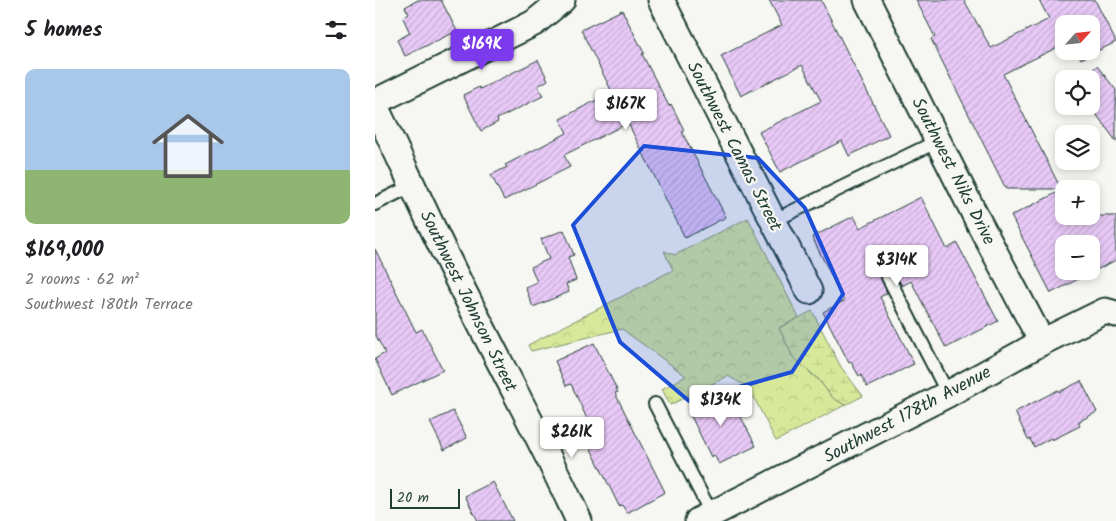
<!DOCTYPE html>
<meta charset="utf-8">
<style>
:root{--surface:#fff;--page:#f6f6f6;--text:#202124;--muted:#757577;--line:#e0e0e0;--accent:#7c3aed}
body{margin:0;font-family:Kalam,sans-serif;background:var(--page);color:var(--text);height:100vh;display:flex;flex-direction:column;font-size:19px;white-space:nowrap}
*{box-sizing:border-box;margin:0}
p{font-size:16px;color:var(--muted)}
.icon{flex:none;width:28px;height:28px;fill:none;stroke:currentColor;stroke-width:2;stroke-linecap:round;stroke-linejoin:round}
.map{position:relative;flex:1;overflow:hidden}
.panel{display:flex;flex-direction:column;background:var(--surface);width:375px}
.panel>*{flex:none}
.needle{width:32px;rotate:63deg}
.controls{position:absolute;left:680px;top:15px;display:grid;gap:10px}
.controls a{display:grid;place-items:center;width:45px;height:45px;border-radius:10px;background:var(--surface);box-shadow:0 2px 8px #0003;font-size:25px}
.scale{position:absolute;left:15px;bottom:12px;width:70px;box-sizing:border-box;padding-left:5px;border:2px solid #1f3d34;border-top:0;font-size:14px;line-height:18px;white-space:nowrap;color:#1f3d34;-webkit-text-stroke:4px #f6f6f2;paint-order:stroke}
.price{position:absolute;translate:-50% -42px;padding:0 11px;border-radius:5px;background:#fff;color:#222;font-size:16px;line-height:32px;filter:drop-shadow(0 1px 2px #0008)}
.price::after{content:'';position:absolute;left:50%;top:30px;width:15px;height:11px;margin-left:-8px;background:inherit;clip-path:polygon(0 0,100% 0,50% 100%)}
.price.active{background:var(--accent);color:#fff}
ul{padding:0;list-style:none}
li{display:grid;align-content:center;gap:10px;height:265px;padding:0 25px}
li+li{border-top:1px solid var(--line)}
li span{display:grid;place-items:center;height:155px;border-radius:10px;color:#555}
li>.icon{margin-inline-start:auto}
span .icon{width:90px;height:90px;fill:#fffc;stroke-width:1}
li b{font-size:21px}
h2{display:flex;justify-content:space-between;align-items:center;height:60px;padding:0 25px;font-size:21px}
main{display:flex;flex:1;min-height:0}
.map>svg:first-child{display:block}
.forest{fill:url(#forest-crowns);stroke:#7c9268}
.wetland{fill:url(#wetland-marsh);stroke:#7c9268}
.building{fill:url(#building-hatch);stroke:#1f3d34;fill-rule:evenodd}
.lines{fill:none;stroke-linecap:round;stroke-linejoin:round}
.service-casing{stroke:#1f3d34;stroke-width:16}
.minor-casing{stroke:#1f3d34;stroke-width:29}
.service{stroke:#f6f6f2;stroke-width:12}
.minor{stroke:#f6f6f2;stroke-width:25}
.marked{fill:#1d4ed8;fill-opacity:0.2;stroke:#1d4ed8;stroke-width:4;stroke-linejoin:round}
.labels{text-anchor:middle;stroke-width:4.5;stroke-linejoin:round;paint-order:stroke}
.street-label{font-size:18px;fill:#1f3d34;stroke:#f6f6f2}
</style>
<main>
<section class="panel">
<h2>5 homes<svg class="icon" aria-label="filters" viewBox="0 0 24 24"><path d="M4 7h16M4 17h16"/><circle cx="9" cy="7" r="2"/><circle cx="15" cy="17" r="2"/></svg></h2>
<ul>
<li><span style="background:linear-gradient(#a9c7e8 65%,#8fb573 0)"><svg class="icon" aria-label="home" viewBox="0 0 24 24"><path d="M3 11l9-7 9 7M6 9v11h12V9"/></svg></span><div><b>$169,000</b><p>2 rooms · 62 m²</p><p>Southwest 180th Terrace</p></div></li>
</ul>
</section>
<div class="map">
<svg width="741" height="521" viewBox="0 0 741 521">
<defs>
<pattern id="forest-crowns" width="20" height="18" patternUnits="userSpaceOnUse" patternTransform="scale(1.25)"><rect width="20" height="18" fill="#d8e89b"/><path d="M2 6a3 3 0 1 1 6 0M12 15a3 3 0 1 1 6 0" fill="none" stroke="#b9c886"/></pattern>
<pattern id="wetland-marsh" width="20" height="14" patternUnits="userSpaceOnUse" patternTransform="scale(1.25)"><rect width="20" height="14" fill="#d8e89b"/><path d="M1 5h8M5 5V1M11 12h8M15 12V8" fill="none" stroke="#b9c886"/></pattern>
<pattern id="building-hatch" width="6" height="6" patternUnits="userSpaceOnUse" patternTransform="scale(1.25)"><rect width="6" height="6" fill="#e8c9f7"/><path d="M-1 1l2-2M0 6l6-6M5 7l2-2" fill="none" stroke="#c7aed4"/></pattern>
</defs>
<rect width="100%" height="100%" fill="#f6f6f2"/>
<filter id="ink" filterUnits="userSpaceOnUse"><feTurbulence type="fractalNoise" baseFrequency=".02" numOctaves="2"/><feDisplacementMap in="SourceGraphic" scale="10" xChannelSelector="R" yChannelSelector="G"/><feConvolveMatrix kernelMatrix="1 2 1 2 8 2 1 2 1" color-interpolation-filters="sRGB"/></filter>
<g filter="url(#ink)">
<!-- forest -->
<polygon class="forest" points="373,218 424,318 404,328 436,374 442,378 458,398 470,405 401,441 374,388 353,376 295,405 287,389 311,376 247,329 156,351 153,345 298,270 289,251 300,255"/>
<!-- wetland -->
<polygon class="wetland" points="437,311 466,367 488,396 470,405 458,398 442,378 418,357 404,328"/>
<!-- building -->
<g class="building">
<polygon points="43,0 66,0 82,31 30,56 22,40 35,33 28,18 34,14 30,7"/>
<polygon points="394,0 446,0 514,135 474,156 467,141 405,172 384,132 446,101 427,65 366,96 346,56 407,25"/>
<polygon points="541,0 589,0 616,48 674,19 664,0 720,0 741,42 706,59 702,51 716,51 716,24 689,24 689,44 628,74 686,189 631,189 556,39 560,37"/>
<polygon points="247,10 269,53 267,54 294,106 296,104 309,130 307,132 351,217 310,238 253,123 189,155 195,167 129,200 116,175 132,167 130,165 192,133 185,119 237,92 206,30"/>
<polygon points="163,60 173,80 163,86 168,96 122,119 123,122 106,131 88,95 104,87 105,89"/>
<polygon points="722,66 741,90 741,141 715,106 716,106 716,79 705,79"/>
<path d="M 689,189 L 689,216 L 741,216 L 741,260 L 676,293 L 636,216 ZM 689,244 L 716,244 L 716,271 L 689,271 Z"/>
<polygon points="546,197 572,249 582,243 623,321 571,348 536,281 527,286 518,270 510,270 506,273 505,277 512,293 505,297 539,364 492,387 486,375 484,376 476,362 474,363 448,312 469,301 437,237 479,216 485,228"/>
<polygon points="189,230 199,255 193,257 201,280 191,284 194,292 158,307 150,287 162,282 156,267 174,259 166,239"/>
<polygon points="0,249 41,332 47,329 68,370 17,395 0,359 10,353 0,334"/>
<polygon points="219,343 243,392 240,393 290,492 252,513 247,505 244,506 214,445 217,444 213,435 218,432 196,384 191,386 180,361"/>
<polygon points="706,381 722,412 703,422 705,426 677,440 676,438 659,447 655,439 653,440 640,412 683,390 684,392"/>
<polygon points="339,391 355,396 381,446 344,464 339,455 336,457 316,416 320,414 315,404"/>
<polygon points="78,411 92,438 69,450 55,422"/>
<polygon points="118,482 138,521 103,521 90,496"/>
</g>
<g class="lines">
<!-- service casing -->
<g class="service-casing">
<g id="service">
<polyline points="0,204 38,185"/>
<polyline points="398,221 563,141"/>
<polyline points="513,277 573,394"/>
<polyline points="280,404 337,515"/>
</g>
</g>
<!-- minor casing -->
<g class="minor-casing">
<g id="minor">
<polyline points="286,0 434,291"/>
<polyline points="492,0 601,217 667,342"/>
<polyline points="0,102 159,23 187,0"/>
<path d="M 0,106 C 25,158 49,211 75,264 C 117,350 164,434 204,521"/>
<polyline points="323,521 573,394 667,342 730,311 741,314"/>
</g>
</g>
<!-- service -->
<use href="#service" class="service"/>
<!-- minor -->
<use href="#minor" class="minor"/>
</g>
</g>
<!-- marked area -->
<path class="marked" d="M 269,146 L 383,158 L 430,208 L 468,294 L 417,372 L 314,401 L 245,342 L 198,225 Z"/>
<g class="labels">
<!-- street labels -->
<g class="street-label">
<text transform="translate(360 146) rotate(63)" y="6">Southwest Camas Street</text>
<text transform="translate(579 171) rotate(63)" y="6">Southwest Niks Drive</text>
<text transform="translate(94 301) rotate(64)" y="6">Southwest Johnson Street</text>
<text transform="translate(532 414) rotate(-28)" y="6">Southwest 178th Avenue</text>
</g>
</g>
</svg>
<div class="controls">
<a><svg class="needle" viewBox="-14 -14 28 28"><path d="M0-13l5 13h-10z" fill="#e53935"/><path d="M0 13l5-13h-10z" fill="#757577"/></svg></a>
<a><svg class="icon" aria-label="locate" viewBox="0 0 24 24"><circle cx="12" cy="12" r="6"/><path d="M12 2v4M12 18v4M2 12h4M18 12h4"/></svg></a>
<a><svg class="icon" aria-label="layers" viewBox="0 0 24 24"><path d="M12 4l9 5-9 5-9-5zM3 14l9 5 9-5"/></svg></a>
<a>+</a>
<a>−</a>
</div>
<div class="scale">20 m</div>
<b class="price active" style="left:107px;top:71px">$169K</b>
<b class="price" style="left:251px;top:131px">$167K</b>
<b class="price" style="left:522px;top:287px">$314K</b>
<b class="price" style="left:346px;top:427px">$134K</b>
<b class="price" style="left:197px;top:459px">$261K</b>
</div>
</main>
